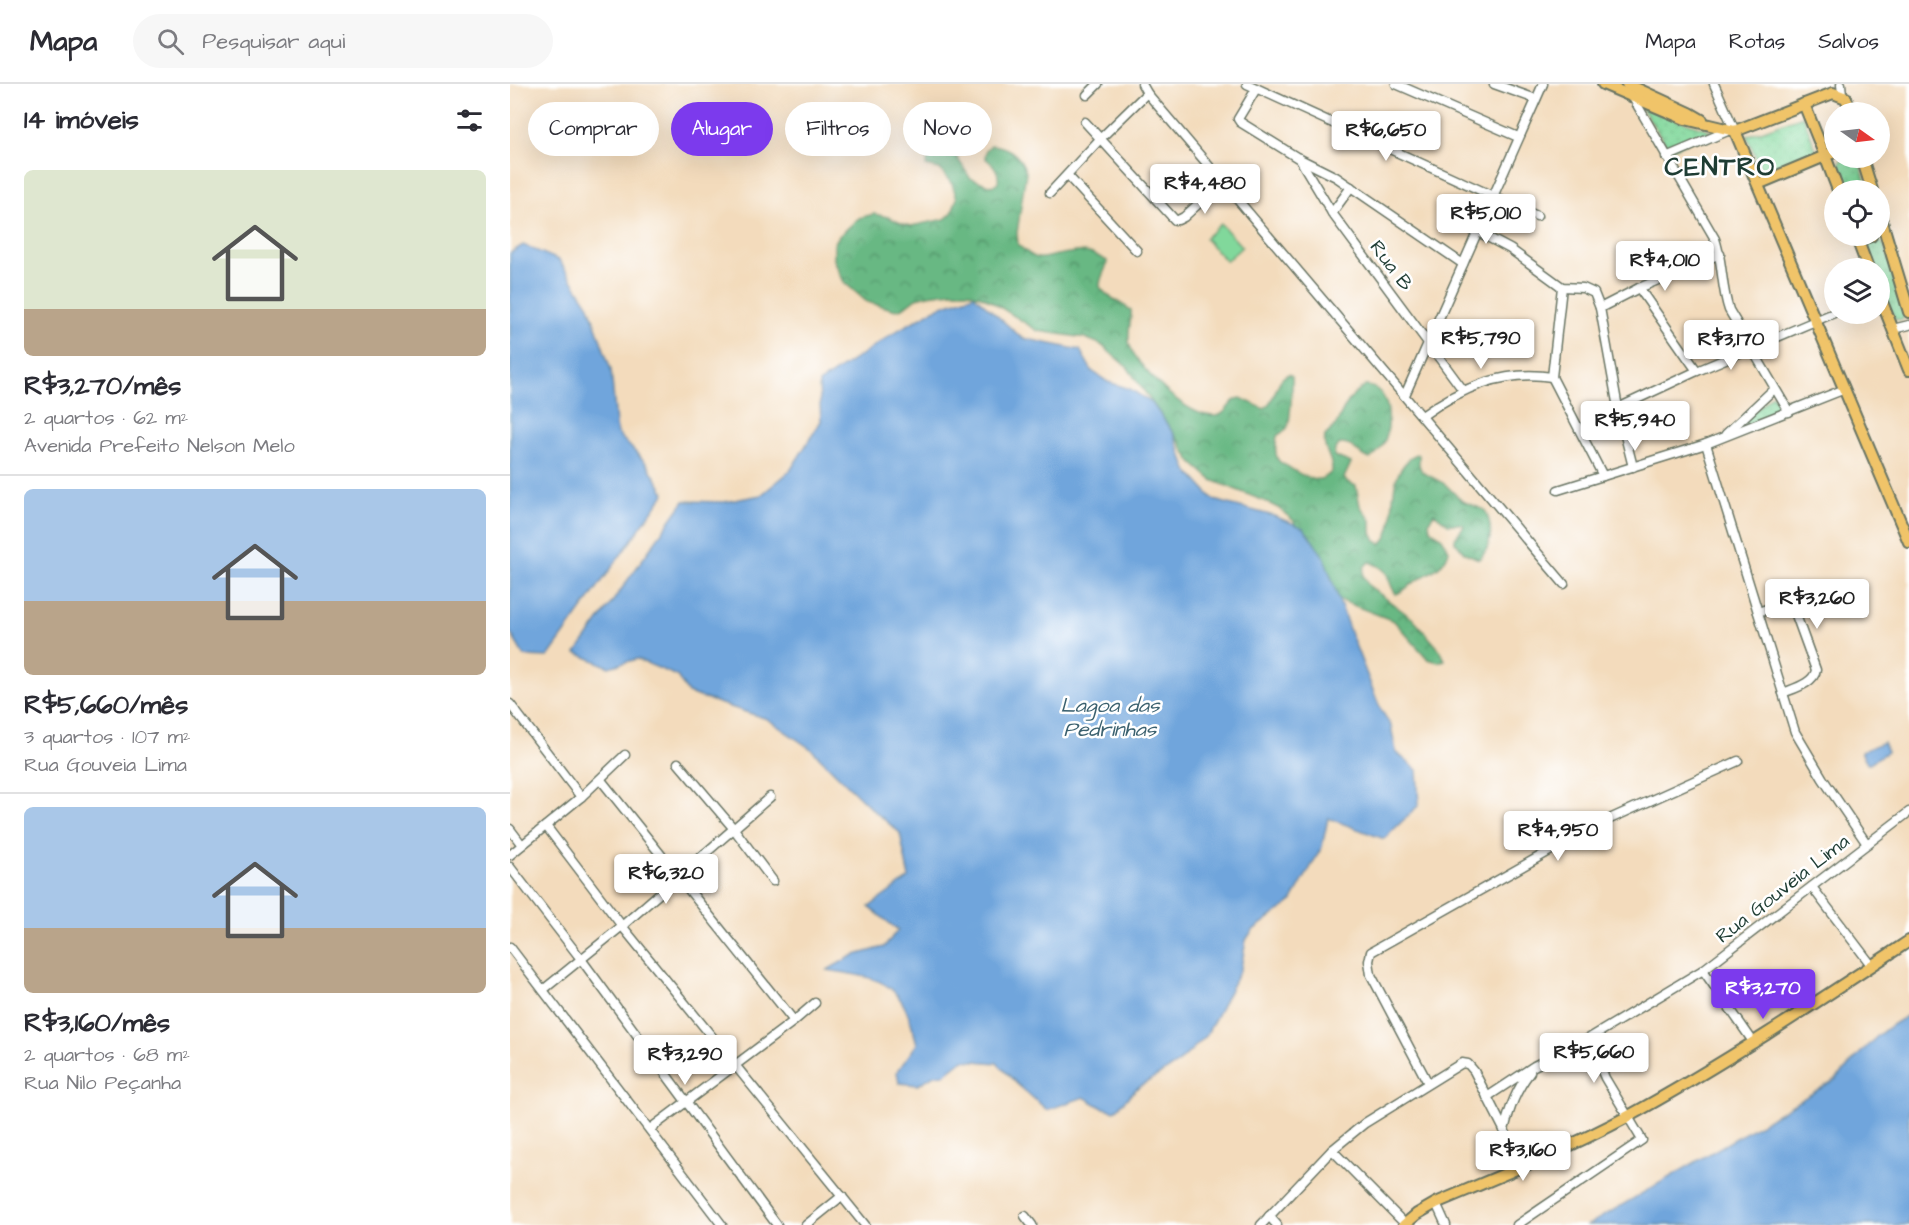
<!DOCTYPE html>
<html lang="pt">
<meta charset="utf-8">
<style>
:root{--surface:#fff;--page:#f7f7f7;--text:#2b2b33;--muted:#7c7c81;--line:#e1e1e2;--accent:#7c3aed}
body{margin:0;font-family:"Architects Daughter",sans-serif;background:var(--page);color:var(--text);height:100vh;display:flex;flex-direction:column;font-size:22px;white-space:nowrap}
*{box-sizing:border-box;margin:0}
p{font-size:20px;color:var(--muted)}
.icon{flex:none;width:33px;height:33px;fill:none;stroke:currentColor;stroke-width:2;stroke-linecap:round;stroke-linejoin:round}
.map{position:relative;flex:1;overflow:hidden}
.details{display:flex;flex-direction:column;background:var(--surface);width:510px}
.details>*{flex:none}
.hud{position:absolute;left:18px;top:18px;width:570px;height:54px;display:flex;gap:12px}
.needle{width:39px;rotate:104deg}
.buttons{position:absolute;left:1314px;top:18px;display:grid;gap:12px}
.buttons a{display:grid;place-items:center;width:66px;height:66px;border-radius:50%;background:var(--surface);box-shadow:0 6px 24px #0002;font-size:30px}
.price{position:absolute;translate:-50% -51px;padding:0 14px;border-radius:6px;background:#fff;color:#222;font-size:20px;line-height:39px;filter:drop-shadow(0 2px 3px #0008)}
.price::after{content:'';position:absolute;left:50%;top:36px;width:18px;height:14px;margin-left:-9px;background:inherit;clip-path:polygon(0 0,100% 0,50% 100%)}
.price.active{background:var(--accent);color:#fff}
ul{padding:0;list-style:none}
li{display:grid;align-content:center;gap:12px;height:318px;padding:0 24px}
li+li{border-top:2px solid var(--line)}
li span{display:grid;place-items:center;height:186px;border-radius:9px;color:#555}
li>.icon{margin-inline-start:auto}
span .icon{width:108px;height:108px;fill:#fffc;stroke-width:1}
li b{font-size:26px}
h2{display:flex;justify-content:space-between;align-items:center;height:72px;padding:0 24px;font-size:26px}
.tag{padding:0 21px;border-radius:27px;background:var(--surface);box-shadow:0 6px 24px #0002;font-size:21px;line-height:54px}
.tag.active{background:var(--accent);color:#fff}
header{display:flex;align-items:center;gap:36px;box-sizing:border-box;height:84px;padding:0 30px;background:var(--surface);border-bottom:2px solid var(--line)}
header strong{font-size:28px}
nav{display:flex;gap:33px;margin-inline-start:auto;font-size:21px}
.search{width:420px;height:54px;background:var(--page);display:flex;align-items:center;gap:15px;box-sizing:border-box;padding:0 21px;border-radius:33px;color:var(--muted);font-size:22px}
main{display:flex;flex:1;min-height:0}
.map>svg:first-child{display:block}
.forest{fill:url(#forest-crowns);stroke:#447a5c;stroke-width:1.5}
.park{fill:url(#park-dots);stroke:#508a68;stroke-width:1.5}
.garden{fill:#81d89b;stroke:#508a68;stroke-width:1.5}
.water{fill:#6fa5dc;stroke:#477188;stroke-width:1.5}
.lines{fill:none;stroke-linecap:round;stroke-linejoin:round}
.minor-casing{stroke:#697464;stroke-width:11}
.major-casing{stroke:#697464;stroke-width:14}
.minor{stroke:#fff;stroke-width:8}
.major{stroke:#f0c469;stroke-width:10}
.labels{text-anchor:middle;stroke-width:5;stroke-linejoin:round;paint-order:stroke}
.street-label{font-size:20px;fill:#1f3d34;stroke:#fff}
.water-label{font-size:21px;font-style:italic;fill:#3b616f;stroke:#fff}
.district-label{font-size:26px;font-weight:bold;letter-spacing:1.5px;fill:#1f3d34;stroke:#fff}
</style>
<header>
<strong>Mapa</strong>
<div class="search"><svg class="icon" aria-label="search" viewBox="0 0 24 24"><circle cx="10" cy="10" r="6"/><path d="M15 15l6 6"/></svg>Pesquisar aqui</div>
<nav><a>Mapa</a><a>Rotas</a><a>Salvos</a></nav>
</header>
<main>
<section class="details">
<h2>14 imóveis<svg class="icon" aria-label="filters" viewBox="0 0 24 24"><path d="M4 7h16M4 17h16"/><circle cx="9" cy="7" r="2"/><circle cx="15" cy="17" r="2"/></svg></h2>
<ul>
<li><span style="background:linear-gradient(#dfe7d0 75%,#b9a48a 0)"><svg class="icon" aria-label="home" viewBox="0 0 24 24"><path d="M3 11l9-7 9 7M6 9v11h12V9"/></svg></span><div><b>R$3,270/mês</b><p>2 quartos · 62 m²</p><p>Avenida Prefeito Nelson Melo</p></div></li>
<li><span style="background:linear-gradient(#a9c7e8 60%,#b9a48a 0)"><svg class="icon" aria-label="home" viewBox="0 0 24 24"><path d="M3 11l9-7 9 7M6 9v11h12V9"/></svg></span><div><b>R$5,660/mês</b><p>3 quartos · 107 m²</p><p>Rua Gouveia Lima</p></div></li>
<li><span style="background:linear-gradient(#a9c7e8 65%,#b9a48a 0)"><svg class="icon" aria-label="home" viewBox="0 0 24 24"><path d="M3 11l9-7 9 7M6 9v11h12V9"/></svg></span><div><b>R$3,160/mês</b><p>2 quartos · 68 m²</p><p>Rua Nilo Peçanha</p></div></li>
</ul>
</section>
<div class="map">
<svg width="1399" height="1141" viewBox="0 0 1399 1141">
<defs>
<pattern id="forest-crowns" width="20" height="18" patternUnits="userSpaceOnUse" patternTransform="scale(1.5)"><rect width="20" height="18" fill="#68b883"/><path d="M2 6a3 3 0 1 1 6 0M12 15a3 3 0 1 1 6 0" fill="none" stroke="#55976c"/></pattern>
<pattern id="park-dots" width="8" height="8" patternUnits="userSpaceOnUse" patternTransform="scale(1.5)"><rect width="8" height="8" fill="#81d89b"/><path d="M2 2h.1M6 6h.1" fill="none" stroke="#6fba86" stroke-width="1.8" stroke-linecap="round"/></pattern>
</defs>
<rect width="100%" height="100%" fill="#fff"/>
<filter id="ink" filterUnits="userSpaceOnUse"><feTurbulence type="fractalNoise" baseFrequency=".0167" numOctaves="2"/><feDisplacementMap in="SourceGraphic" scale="12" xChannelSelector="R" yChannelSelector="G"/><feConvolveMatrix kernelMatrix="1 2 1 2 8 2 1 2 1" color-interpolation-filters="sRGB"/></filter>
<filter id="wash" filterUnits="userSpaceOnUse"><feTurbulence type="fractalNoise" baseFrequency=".008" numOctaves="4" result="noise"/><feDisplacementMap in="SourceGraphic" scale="24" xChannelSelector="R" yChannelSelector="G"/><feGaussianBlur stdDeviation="1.35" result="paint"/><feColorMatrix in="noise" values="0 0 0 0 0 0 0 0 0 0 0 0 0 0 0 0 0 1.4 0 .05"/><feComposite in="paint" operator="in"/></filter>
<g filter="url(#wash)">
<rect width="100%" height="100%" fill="#f3dbbc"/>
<!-- forest -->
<path class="forest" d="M 481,61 C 499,62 510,71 516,88 L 507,149 L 508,161 C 515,166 519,172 528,174 C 532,175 538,173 542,172 C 568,168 573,163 597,177 C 597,186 589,193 590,203 L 597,211 L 621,226 C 622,237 616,251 620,262 C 630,287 678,334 706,332 C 718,331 719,315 731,314 L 754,325 C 767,316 765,294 779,290 L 782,292 C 783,298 780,338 778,342 C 776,348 771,348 767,352 C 766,360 764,368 768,376 C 771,380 776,381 780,384 C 793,392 810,403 822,387 C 823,374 812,366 815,352 C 819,348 825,343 828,337 C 835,322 840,311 855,302 C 882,302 882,343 873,361 C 870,367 865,371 860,375 C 848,371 843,359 830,360 L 825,365 L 824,372 L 841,379 L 834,394 L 836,397 L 846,402 L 850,422 L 861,436 L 861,447 L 866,457 L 871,460 C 894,440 868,394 906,370 L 909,371 L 909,381 L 912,388 L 935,400 L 952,417 L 975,426 C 983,442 983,462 969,475 L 955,469 L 945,458 L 945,454 L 954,442 L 952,440 L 938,440 L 924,429 L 919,438 L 920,445 L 932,454 L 939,466 C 935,485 916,489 903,499 C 897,503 893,508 886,510 C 874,494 884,487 859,478 L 854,483 L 853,491 L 858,501 L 903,535 L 930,566 L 935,576 L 928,578 L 918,575 L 884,537 L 827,515 L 785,445 L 784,437 L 768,424 L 754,417 L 702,396 L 681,378 L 667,354 L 618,284 L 590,260 L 575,254 L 528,247 L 474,213 L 458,208 L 442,208 L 418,211 L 406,214 L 393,224 L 386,226 L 357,218 L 334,198 L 324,176 L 324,160 L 329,152 L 349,134 L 364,130 L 378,133 L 393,140 L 401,142 L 435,135 L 442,129 L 447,114 L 442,100 L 430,85 L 416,82 L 418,75 L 427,66 L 443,67 L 460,94 L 482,102 L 488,98 C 490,87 483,80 475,74 L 476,66 Z"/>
<!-- park -->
<g class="park">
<polygon points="1131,23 1202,47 1160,66"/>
<polygon points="1293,32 1307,68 1252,88 1237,52"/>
<polygon points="1342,74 1348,76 1359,106 1333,106 1325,87 1332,75"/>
<polygon points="1368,157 1374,160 1396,231 1392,236 1384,235 1370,198 1370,184 1364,184 1357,167 1360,159"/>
<polygon points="1263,310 1273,327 1224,346"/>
</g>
<!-- garden -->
<polygon class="garden" points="711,140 732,163 716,177 695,154"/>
<!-- water -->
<g class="water">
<polygon points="13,161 49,176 79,222 101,286 107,349 137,380 155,409 38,573 14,572 0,548 0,169"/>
<path d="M 464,211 L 512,254 L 570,266 L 582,287 L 598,298 L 620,305 L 642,319 L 664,350 L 677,386 L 704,416 L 764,432 L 794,444 L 814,473 L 839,545 L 870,624 L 881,642 L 886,668 L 907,686 L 909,721 L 874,755 L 818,734 L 812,763 L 781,818 L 742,847 L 736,856 L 731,884 L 696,952 L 667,980 L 627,1004 L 605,1027 L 591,1023 L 574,1013 L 537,1026 L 507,1000 L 487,979 L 453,976 L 435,990 L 424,991 L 408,1001 L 389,999 L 387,988 L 407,960 C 392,898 377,895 317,886 L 342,872 L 374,863 L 388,846 L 359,823 L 399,794 L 390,749 L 364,727 L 301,665 L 257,635 L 178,609 L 167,592 L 127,575 L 99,583 L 66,569 L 174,417 L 214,418 L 251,411 L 280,387 L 311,337 L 309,299 L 390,245 L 429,223 Z"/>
<polygon points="1373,658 1377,668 1358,680 1351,668"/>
<path d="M 1399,931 L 1399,1141 L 1078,1141 L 1325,996 C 1349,972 1367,946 1399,931 Z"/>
</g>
</g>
<g filter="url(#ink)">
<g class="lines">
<!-- minor casing -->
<g class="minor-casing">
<g id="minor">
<polyline points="632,0 637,9 1054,500"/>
<polyline points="737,0 1027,132"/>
<polyline points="886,0 1008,53"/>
<polyline points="984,0 1026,15"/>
<polyline points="1204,0 1225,47"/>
<polyline points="1331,0 1332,11"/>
<polyline points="746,5 728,35 730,38 788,74 826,93 953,180"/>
<polyline points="577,11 588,0"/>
<path d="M 1122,12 L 1205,155 C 1213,178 1211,203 1219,226 L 1279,328"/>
<polyline points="575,38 665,136 668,136 674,133 713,97"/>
<polyline points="1156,73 1220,46"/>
<polyline points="789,74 822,129 953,306"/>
<polyline points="558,92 627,167"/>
<polyline points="540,109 591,54 637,9"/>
<polyline points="822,129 841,103"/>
<polyline points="968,148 1000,165 1052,203 1073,204 1084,209 1090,224 1108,324 1123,383"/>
<polyline points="1052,203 1042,293 1093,392"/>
<polyline points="1129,204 1187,287"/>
<polyline points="1090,224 1129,204 1210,170"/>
<polyline points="1383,245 1399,241"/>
<polyline points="895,311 1033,0"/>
<polyline points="1108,324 1187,287 1324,229"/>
<path d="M 912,332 C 951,304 994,285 1042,293"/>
<polyline points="1216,350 1264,305"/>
<polyline points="1196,360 1285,648 1313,695 1357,760"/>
<polyline points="1048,406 1196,360 1335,305"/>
<path d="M 1248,528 L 1275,519 L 1282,520 L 1306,586 C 1304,599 1285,604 1273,609"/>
<polyline points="0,620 71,713"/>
<polyline points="168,679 224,745 263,797"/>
<polyline points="91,696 284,937"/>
<polyline points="36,742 112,842 355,1141"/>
<polyline points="0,745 12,761"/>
<polyline points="0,771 71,713 115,671"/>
<polyline points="0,783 71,875 267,1141"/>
<polyline points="1302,803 1362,882"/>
<polyline points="0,863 212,1141"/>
<polyline points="1193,886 1244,959"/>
<polyline points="33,906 112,842 260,713"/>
<polyline points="918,999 861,891 859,877 861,868 1082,743 1228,677"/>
<polyline points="977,1013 1024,982 1078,955 1193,886 1399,728"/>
<polyline points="140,1045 284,937 305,919"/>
<path d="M 994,1046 C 1000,1023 1006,1006 1020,988"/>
<polyline points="822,1066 895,1140"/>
<polyline points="926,1119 936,1141"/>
<polyline points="515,1132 522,1141"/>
<polyline points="759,1132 767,1141"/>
<polyline points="296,1141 332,1112"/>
<polyline points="751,1141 822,1066 855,1039 952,979 958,980 964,987 1013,1083"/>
<polyline points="1007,1141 1132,1056 1095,994 1078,955"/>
</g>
</g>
<!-- major casing -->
<g class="major-casing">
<g id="major">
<polyline points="1093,0 1175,35 1225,47"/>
<polyline points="1117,0 1180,29 1192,36"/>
<polyline points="1294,20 1315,72 1324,68"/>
<polyline points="1225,47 1399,458"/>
<polyline points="1225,47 1323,9 1336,14 1341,28"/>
<polyline points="1352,74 1362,106"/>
<polyline points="1248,100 1315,72 1328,106"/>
<polyline points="1370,131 1399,228"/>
<polyline points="1346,152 1358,184"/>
<polyline points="1347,156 1361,152"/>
<polyline points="1370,213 1399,286"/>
<path d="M 894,1141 L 907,1130 L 926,1119 C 990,1092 1055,1066 1117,1033 C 1214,980 1307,918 1399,857"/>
</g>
</g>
<!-- minor -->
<use href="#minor" class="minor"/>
<!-- major -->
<use href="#major" class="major"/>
</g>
</g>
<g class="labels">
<!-- street labels -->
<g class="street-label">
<text transform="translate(882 181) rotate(53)" y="7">Rua B</text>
<text transform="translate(1272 804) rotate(-38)" y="7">Rua Gouveia Lima</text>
</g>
<!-- water labels -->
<g class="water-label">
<text x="600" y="628">Lagoa das<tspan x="600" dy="24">Pedrinhas</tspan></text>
</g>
<!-- district labels -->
<g class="district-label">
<text x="1210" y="91">CENTRO</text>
</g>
</g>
</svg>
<div class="buttons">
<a><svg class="needle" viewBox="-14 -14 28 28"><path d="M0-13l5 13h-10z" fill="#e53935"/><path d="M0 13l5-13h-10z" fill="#7c7c81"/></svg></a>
<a><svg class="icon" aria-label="locate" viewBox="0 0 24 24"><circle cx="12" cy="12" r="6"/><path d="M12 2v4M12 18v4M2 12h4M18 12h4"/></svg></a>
<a><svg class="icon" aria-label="layers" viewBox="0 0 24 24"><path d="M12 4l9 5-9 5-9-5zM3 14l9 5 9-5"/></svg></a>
</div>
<b class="price" style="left:876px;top:78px">R$6,650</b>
<b class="price" style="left:695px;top:131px">R$4,480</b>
<b class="price" style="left:976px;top:161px">R$5,010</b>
<b class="price" style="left:1155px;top:208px">R$4,010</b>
<b class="price" style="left:971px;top:286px">R$5,790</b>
<b class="price" style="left:1221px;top:287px">R$3,170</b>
<b class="price" style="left:1125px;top:368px">R$5,940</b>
<b class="price" style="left:1307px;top:546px">R$3,260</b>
<b class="price" style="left:1048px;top:778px">R$4,950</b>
<b class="price" style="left:156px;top:821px">R$6,320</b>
<b class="price active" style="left:1253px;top:936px">R$3,270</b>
<b class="price" style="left:1084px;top:1000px">R$5,660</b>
<b class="price" style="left:175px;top:1002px">R$3,290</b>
<b class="price" style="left:1013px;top:1098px">R$3,160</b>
<div class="hud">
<a class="tag">Comprar</a>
<a class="tag active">Alugar</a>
<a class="tag">Filtros</a>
<a class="tag">Novo</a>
</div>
</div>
</main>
